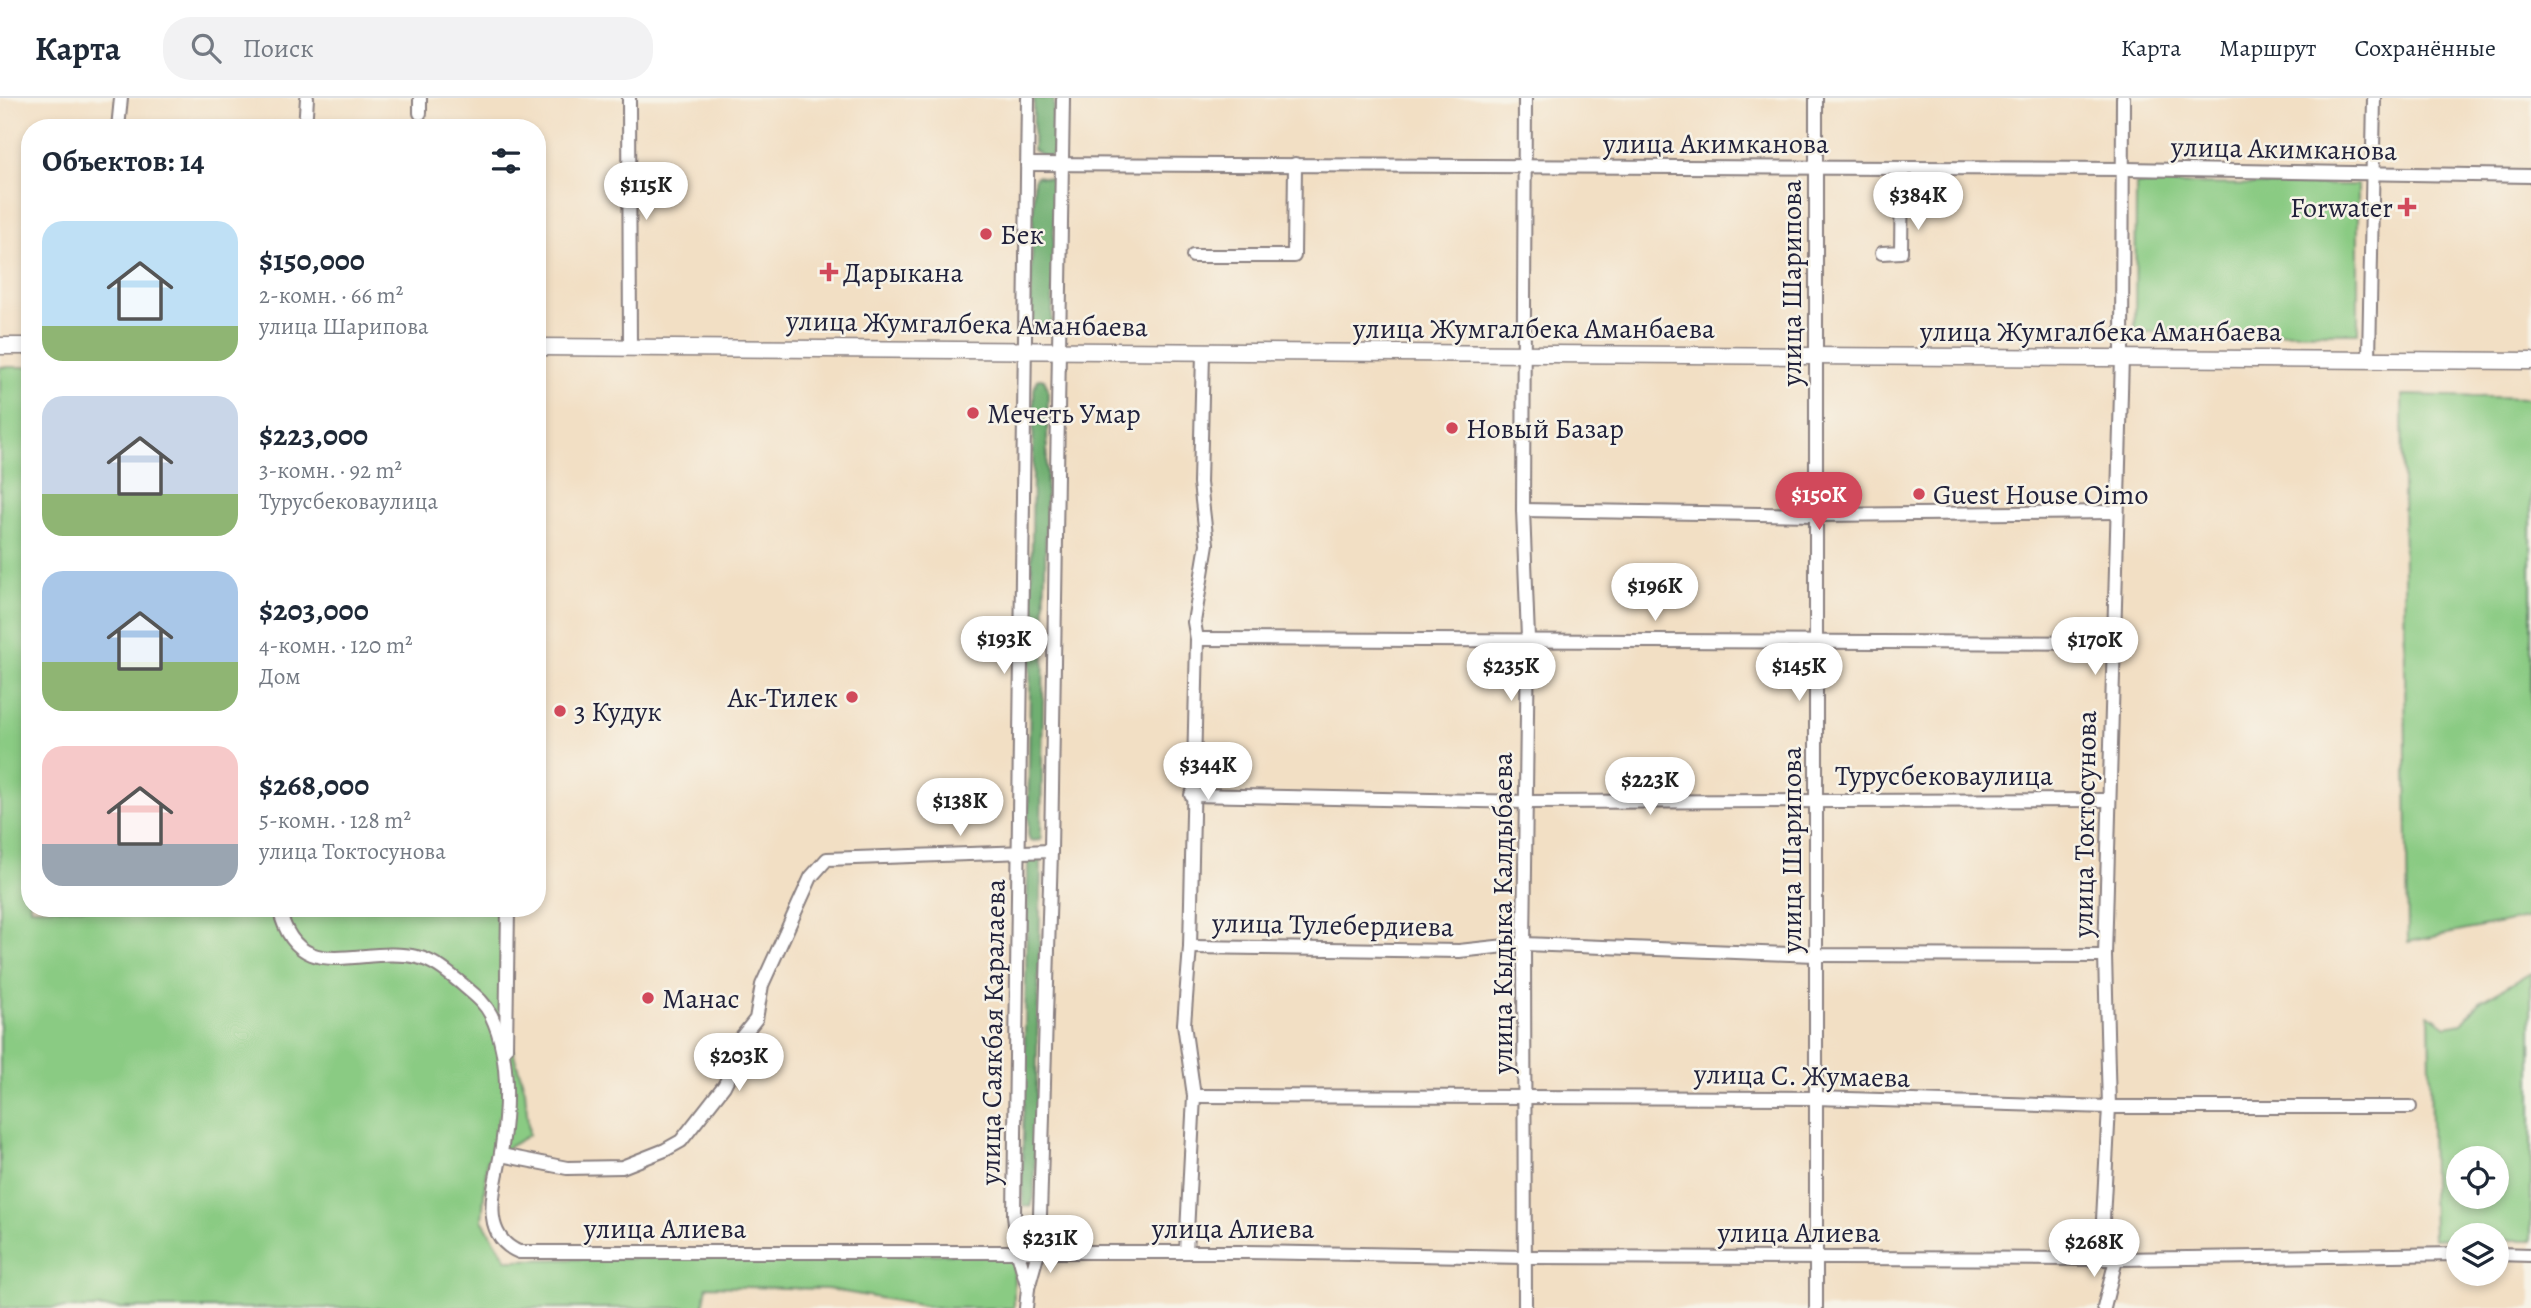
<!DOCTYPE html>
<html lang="ru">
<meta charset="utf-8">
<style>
:root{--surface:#fff;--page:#f2f2f3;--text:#1f2937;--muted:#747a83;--line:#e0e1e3;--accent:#d1495b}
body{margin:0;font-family:Alegreya,serif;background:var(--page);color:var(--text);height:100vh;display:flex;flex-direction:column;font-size:26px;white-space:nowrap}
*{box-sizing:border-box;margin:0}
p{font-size:23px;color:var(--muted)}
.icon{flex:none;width:38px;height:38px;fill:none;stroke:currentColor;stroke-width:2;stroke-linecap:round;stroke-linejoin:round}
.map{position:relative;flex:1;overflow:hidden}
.panel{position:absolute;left:21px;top:21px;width:525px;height:798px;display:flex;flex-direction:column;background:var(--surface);border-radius:28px;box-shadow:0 4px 10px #0003}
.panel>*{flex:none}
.fabs{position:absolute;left:2446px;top:1048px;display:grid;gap:14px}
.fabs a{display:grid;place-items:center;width:63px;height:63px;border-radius:50%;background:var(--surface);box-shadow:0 4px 10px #0003;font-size:35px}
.price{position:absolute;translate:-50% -60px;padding:0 16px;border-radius:24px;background:#fff;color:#222;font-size:23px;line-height:46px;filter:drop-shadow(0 2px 4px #0008)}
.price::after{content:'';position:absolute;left:50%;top:42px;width:21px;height:16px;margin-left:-10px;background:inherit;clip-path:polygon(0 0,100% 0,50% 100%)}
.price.current{background:var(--accent);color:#fff}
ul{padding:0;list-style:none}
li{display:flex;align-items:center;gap:21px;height:175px;padding:0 21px}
li span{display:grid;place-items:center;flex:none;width:196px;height:140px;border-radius:21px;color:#555}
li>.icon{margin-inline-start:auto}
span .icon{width:84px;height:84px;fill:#fffc;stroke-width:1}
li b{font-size:30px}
h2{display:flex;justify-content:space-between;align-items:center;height:84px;padding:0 21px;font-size:30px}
header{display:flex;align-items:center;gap:42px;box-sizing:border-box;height:98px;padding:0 35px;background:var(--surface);border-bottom:2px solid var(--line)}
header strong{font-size:33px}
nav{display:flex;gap:38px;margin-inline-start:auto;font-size:24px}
.search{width:490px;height:63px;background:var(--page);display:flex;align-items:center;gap:18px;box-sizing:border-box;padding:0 24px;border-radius:28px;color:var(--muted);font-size:26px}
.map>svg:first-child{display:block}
.green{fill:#8acb83;stroke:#56765f;stroke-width:2;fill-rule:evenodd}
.forest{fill:#6faf71;stroke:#486856;stroke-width:2}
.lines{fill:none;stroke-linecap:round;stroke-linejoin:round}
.minor-casing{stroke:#8a8080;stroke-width:16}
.major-casing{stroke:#8a8080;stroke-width:19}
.minor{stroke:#fff;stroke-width:12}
.major{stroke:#fff;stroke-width:16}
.poi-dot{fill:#d1495b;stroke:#f7f3e8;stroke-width:2.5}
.labels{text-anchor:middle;stroke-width:5;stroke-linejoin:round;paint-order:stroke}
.street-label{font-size:28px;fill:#22223b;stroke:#f7f3e8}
.poi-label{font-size:28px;fill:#22223b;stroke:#f7f3e8;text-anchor:start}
</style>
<header>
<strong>Карта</strong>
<div class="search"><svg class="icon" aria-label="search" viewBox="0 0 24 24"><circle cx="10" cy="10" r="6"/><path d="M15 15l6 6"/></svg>Поиск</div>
<nav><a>Карта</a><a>Маршрут</a><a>Сохранённые</a></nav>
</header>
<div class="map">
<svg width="2531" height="1210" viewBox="0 0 2531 1210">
<rect width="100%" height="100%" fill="#f7f3e8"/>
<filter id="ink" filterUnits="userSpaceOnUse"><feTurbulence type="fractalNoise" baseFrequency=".0143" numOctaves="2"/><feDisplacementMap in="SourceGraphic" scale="14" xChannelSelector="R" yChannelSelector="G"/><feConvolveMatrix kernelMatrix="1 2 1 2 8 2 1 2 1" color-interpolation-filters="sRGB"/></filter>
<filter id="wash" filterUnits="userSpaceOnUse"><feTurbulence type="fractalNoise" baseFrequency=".00686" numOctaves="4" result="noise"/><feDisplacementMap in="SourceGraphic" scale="28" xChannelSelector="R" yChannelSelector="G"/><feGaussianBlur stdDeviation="1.57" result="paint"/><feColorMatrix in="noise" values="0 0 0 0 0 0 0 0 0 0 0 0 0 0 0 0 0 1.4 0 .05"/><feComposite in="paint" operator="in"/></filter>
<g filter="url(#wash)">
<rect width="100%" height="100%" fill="#f2dfc4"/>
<!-- green -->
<g class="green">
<polygon points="2136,86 2358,87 2358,235 2135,234"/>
<polygon points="0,269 30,269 30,810 500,810 506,930 525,992 529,1037 487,1062 482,1122 507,1162 1014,1155 1014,1210 936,1210 827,1191 707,1188 703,1210 0,1210"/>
<polygon points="2402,297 2531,300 2531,819 2408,844"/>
<path d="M 2531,875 L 2531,1142 L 2497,1142 L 2497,1138 L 2433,1141 L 2429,916 L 2446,928 L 2462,925 L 2481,903 ZM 2497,1060 L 2497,1099 L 2459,1099 L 2459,1060 Z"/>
</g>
<!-- forest -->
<g class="forest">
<polygon points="1034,0 1054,0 1053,52 1052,58 1046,60 1033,52"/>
<polygon points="1037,78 1052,81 1055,87 1052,227 1045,236 1038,235 1030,227 1034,82"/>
<polygon points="1038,281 1044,281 1048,291 1041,736 1041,742 1030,743 1028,736 1034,291"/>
<polygon points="1035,757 1040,760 1041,769 1034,1100 1030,1109 1023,1108 1022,1087 1028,763"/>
</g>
</g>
<g filter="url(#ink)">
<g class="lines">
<!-- minor casing -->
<g class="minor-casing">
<g id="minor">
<polyline points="420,0 420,15"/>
<polyline points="629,0 630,249"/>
<polyline points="1525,0 1523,412 1528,540 1524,846 1525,1210"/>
<polyline points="1816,0 1816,1210"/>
<polyline points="118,30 121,0"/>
<polyline points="305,30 307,0"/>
<polyline points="1027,66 2125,71 2531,78"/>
<polyline points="1882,155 1901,154 1902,70"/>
<polyline points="1193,158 1294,158 1295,66"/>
<polyline points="2369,261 2374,0"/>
<polyline points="1523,412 1817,417 2116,414"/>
<polyline points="1197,541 2113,545"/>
<polyline points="1191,697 1527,704 2109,702"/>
<path d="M 279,810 C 298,891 361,846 417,859 C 435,863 448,875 462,886 C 473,896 484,903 491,917 C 510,956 508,1006 502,1048 C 498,1082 475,1135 519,1154 L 1246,1154 L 1526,1159 L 2116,1161 L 2459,1156"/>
<polyline points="1190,849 1459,853 1524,846 1816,857 2105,858"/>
<polyline points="506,950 508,810"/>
<polyline points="1194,998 1816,1000 2109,1009 2410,1009"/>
<polyline points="501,1057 567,1070 622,1069 665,1052 681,1043 724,988 731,974 732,951 756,921 762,887 811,779 827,761 1051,753"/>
<polyline points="1186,1154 1194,998 1184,926 1190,849 1197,541 1194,524 1207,446 1200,385 1203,254"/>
<polyline points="2497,1156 2531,1157"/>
<polyline points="2101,1159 2109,1009 2105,858 2122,259 2123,0"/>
<polyline points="1028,1190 1018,1155 1014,1117 1028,0"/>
<polyline points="1026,1210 1028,1190 1038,1154 1040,1117 1051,753 1063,0"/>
<polyline points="2104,1210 2116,1161"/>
</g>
</g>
<!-- major casing -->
<g class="major-casing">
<g id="major">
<polyline points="0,248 30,248"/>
<polyline points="537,249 2531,263"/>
</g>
</g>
<!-- minor -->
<use href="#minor" class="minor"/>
<!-- major -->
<use href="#major" class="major"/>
</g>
</g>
<!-- markers -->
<g class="poi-dot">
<path d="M2403.5 98.5h7v7h7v7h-7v7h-7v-7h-7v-7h7z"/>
<circle cx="986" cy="136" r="7"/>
<path d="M825.5 163.5h7v7h7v7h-7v7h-7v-7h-7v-7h7z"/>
<circle cx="973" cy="315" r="7"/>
<circle cx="1452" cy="330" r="7"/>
<circle cx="1919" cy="396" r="7"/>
<circle cx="852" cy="599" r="7"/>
<circle cx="560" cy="613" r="7"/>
<circle cx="648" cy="900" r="7"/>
</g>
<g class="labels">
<!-- street labels -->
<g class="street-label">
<text x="1716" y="55">улица Акимканова</text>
<text transform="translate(2284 50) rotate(1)" y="10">улица Акимканова</text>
<text transform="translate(1791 185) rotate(-90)" y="10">улица Шарипова</text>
<text transform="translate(967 225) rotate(1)" y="10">улица Жумгалбека Аманбаева</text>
<text x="1534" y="240">улица Жумгалбека Аманбаева</text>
<text x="2101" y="243">улица Жумгалбека Аманбаева</text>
<text x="1944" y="687">Турусбековаулица</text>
<text transform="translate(2084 726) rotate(-89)" y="10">улица Токтосунова</text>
<text transform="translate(1791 752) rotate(-90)" y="10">улица Шарипова</text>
<text transform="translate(1502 815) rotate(-90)" y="10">улица Кыдыка Калдыбаева</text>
<text transform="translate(1333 826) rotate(1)" y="10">улица Тулебердиева</text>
<text transform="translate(992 934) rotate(-89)" y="10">улица Саякбая Каралаева</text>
<text transform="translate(1802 977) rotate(1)" y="10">улица С. Жумаева</text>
<text x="665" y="1140">улица Алиева</text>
<text x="1233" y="1140">улица Алиева</text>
<text x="1799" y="1144">улица Алиева</text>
</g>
<!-- poi labels -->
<g class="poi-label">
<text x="2393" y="119" text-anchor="end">Forwater</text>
<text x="1000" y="146">Бек</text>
<text x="843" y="184">Дарыкана</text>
<text x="987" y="325">Мечеть Умар</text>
<text x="1466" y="340">Новый Базар</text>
<text x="1933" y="406">Guest House Oimo</text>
<text x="838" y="609" text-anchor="end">Ак-Тилек</text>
<text x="574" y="623">3 Кудук</text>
<text x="662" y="910">Манас</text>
</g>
</g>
</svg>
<div class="fabs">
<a><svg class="icon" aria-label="locate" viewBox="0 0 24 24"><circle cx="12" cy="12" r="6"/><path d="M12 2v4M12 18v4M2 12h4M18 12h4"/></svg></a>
<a><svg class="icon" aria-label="layers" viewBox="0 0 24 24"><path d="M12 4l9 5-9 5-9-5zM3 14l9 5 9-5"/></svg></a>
</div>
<b class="price" style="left:646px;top:124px">$115K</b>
<b class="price" style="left:1918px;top:134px">$384K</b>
<b class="price current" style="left:1819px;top:434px">$150K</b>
<b class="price" style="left:1655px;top:525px">$196K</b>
<b class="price" style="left:1004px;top:578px">$193K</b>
<b class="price" style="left:2095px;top:579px">$170K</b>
<b class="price" style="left:1511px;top:605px">$235K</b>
<b class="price" style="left:1799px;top:605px">$145K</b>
<b class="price" style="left:1208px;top:704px">$344K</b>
<b class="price" style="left:1650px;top:719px">$223K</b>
<b class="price" style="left:960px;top:740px">$138K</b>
<b class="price" style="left:739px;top:995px">$203K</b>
<b class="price" style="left:1050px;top:1177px">$231K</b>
<b class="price" style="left:2094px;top:1181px">$268K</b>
<section class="panel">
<h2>Объектов: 14<svg class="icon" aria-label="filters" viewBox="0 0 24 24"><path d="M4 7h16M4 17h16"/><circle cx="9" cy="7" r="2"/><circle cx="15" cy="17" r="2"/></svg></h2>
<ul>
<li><span style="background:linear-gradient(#bfe0f5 75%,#8fb573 0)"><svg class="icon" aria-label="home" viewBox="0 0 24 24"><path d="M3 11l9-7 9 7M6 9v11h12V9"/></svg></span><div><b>$150,000</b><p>2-комн. · 66 m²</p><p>улица Шарипова</p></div></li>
<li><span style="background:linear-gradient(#c9d6e8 70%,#8fb573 0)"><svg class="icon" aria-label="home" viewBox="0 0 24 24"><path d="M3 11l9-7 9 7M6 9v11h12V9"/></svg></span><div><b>$223,000</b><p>3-комн. · 92 m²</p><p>Турусбековаулица</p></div></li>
<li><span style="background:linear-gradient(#a9c7e8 65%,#8fb573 0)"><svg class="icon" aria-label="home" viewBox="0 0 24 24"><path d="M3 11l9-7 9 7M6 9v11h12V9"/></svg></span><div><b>$203,000</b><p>4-комн. · 120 m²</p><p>Дом</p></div></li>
<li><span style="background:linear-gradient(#f6c9c9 70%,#9aa5b1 0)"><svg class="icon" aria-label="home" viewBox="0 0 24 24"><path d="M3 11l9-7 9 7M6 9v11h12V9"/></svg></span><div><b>$268,000</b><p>5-комн. · 128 m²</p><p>улица Токтосунова</p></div></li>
</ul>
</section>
</div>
